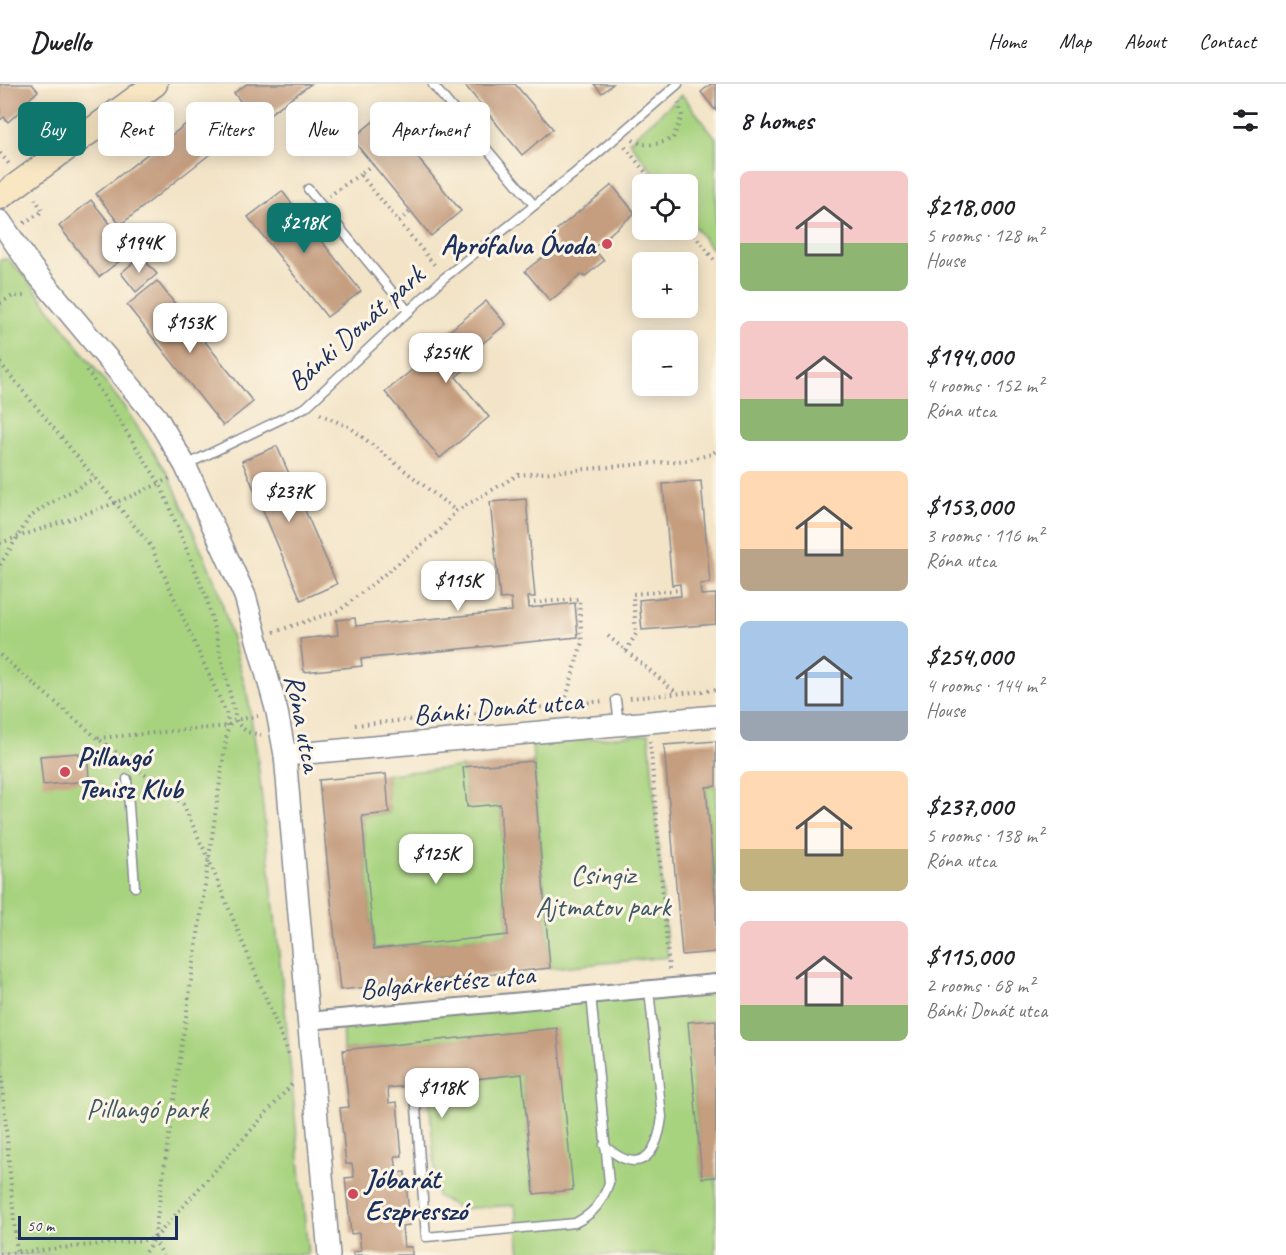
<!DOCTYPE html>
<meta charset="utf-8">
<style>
:root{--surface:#fff;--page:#f2f2f2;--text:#202124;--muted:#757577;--line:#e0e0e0;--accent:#0f766e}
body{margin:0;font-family:Caveat,sans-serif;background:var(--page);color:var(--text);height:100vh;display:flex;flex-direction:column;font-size:22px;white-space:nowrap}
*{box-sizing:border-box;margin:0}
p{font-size:20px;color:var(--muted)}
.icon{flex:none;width:33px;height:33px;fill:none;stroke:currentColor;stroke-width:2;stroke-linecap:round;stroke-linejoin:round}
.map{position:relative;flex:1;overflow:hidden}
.panel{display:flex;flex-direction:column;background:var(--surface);width:570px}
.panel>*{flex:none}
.hud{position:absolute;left:18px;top:18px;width:570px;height:54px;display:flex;gap:12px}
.tools{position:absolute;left:632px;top:90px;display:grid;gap:12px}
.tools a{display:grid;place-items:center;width:66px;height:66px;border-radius:9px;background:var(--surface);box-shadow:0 3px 15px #0003;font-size:30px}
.scale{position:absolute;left:18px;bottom:15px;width:160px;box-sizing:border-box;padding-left:6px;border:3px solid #1b2f5e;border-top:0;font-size:16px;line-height:21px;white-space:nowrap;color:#1b2f5e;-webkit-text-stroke:4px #fcf5e5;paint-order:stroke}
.price{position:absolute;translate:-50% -51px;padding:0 14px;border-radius:12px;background:#fff;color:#222;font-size:20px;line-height:39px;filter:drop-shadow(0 2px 3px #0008)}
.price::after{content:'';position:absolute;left:50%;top:36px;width:18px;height:14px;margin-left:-9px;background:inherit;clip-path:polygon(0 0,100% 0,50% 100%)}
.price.selected{background:var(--accent);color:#fff}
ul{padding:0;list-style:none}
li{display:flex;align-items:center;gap:18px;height:150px;padding:0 24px}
li span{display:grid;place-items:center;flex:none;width:168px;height:120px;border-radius:9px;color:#555}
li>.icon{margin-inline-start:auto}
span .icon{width:72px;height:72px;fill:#fffc;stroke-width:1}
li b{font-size:26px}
h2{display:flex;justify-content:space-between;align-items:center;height:72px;padding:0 24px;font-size:26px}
.chip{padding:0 21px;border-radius:9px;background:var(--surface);box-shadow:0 3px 15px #0003;font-size:21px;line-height:54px}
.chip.selected{background:var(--accent);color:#fff}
header{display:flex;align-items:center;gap:36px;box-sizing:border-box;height:84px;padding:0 30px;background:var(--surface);border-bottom:2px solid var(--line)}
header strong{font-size:28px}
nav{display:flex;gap:33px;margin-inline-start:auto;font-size:21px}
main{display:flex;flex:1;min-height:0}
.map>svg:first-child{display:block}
.green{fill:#a7d37f;stroke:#61816e;stroke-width:1.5}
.building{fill:#c59d7f}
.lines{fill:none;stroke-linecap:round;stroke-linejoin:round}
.service-casing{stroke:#878a92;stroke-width:11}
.minor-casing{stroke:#878a92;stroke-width:20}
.tertiary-casing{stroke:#878a92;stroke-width:24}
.secondary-casing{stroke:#878a92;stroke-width:27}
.path{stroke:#878a92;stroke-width:4;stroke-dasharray:1.5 4.5;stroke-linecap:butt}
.service{stroke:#fff;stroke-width:8}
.minor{stroke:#fff;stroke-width:16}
.tertiary{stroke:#fff;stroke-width:21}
.secondary{stroke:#f9e7c3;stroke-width:24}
.poi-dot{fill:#d1495b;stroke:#fcf5e5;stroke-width:2}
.labels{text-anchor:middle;stroke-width:6;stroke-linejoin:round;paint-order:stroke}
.poi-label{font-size:28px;font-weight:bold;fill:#1b2f5e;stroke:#fcf5e5;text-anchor:start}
.street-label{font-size:28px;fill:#1b2f5e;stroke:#fcf5e5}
.park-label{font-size:28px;fill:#3e5866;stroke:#fcf5e5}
</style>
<header>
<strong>Dwello</strong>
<nav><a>Home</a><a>Map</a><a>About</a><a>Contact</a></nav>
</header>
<main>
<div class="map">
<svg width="716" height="1171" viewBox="0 0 716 1171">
<rect width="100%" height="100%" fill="#fcf5e5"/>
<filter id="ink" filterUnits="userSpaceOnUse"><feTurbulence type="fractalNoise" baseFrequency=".0167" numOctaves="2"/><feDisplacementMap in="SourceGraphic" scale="12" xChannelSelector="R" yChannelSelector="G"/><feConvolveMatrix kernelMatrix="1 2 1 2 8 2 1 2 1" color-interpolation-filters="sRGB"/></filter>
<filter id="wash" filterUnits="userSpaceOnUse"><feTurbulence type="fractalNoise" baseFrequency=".008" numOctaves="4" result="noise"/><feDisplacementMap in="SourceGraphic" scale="24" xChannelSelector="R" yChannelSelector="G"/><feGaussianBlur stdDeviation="1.35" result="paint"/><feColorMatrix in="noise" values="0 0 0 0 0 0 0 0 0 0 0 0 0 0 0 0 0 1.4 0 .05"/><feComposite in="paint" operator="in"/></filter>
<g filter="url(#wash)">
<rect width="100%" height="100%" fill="#f3e4c7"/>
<!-- green -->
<g class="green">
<polygon points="682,11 716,54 716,162 711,164 687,133 687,100 662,100 629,57"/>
<polygon points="7,175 25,192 125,324 169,391 218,504 247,609 257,670 284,915 308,1171 0,1171 0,176"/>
<polygon points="649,650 668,873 550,884 532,660"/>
<polygon points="463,683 467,722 500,720 508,851 374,865 362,732 389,729 386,690"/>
<polygon points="716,702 716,823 706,703"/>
<polygon points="716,899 716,936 688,939 702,1093 716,1093 716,1171 520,1171 515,1121 460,1125 437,1112 428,1000 522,990 534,1110 557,945 343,966 342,934"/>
</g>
<g id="blocks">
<!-- building -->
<g class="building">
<polygon points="0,0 32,0 38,7 24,20 26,22 8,38 4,33 0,36"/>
<polygon points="247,0 311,0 257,39 234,9"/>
<polygon points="464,0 515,0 553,45 522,71"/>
<polygon points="594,0 613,0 602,9"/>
<polygon points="711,0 716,0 716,27 701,8"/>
<polygon points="382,30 461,127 431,152 352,55"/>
<polygon points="195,33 219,63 120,141 96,110"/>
<polygon points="612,101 635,129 593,164 604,177 584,193 582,190 550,217 525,187 558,161 550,151"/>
<polygon points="282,107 361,207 327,233 248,133"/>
<polygon points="91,116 132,167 99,193 59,142"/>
<polygon points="141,172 157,190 136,208 121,189"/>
<polygon points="157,197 253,318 223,342 127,221"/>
<polygon points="486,217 506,240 465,274 471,280 456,293 489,333 440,374 385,308 423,277 419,272"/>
<polygon points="277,362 337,500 301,516 242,377"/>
<polygon points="701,397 710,499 700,500 701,511 716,510 716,540 642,546 639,516 681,512 680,500 672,501 663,400"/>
<polygon points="526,415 535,513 528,513 529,524 575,519 578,553 361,575 362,582 304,588 300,555 338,551 336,536 355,534 356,542 512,527 511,514 500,515 490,418"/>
<polygon points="716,657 716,702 706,703 716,823 716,868 682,871 664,661"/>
<polygon points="79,669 80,678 88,678 89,697 43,701 40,672"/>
<polygon points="533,677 550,884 340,906 319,696 386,690 389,729 362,732 374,865 508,851 500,720 467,723 463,683"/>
<polygon points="716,936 716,1093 702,1094 688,938"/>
<polygon points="557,944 573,1106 534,1110 522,990 388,1004 389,1019 397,1018 402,1072 395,1072 397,1089 405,1088 410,1141 402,1142 404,1163 412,1163 412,1171 353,1171 353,1168 361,1167 359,1149 351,1150 345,1094 354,1093 352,1080 346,1080 340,1024 349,1023 343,966"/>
</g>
</g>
</g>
<g filter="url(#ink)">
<use href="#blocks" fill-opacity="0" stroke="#878a92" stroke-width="1.5"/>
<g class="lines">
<!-- service casing -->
<g class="service-casing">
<g id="service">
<polyline points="433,1 534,121"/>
<polyline points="308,105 409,228"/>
<polyline points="186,381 306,323 444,194 576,88 678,0"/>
<polyline points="616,616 619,640"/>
<polyline points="127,695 135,803"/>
<path d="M 415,1011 L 426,1153 L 575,1139 C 593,1130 602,1119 609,1099 L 591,910"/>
<path d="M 604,1061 C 639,1093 657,1073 662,1033 L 649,905"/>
</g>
</g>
<!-- minor casing -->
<g class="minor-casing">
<polyline id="minor" points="308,937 716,899"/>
</g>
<!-- tertiary casing -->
<g class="tertiary-casing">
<g id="tertiary">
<polyline points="0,137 32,184 157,334 185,381 245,512 277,628 285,671 329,1171"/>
<polyline points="285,671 716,632"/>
</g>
</g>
<!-- secondary casing -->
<g class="secondary-casing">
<polyline id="secondary" points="0,113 155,0"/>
</g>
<!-- path -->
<g class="path">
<path d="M 633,56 C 645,64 661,60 673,54 L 682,32 L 678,16"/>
<polyline points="625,63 655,100"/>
<polyline points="0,69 9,80"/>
<polyline points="373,80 360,90 437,184"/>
<polyline points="329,112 360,90"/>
<polyline points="399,137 411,127"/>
<polyline points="24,139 43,127 35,115"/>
<polyline points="687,141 714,176"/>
<polyline points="0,219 13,212 28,212"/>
<polyline points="0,279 151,462 227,631 228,642 154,1155 143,1171"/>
<polyline points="87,286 160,400 207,515 237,639 247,648 261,651"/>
<polyline points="320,330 351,344 456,427"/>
<path d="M 0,459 C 57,439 116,422 170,394"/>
<polyline points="0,481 29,434 45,422 95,394"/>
<polyline points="528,519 579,515 582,558 564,621"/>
<polyline points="274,548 340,526 441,445 456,427 518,391 689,376 712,370 716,367"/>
<polyline points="608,552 677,609"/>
<polyline points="626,567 636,550 633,510 680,506"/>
<polyline points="0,571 97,654 132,680"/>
<polyline points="630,614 716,606"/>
<polyline points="355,641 604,617"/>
<polyline points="98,654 228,642 235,636 258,632"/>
<polyline points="650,657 669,886"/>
<polyline points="140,687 183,720 208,774 290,973"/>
<polyline points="0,974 17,1171"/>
<polyline points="154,1155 163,1171"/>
<polyline points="0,1170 154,1155 294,998"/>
</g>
<!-- service -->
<use href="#service" class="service"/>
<!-- minor -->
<use href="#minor" class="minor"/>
<!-- tertiary -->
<use href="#tertiary" class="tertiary"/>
<!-- secondary -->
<use href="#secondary" class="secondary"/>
</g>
</g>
<!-- markers -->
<g class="poi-dot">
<circle cx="607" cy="160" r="6"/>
<circle cx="65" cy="688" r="6"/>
<circle cx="353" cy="1110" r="6"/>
</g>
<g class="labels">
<!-- poi labels -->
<g class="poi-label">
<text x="595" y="170" text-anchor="end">Aprófalva Óvoda</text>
<text x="77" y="682">Pillangó<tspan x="77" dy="32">Tenisz Klub</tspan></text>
<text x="365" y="1104">Jóbarát<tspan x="365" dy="32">Eszpresszó</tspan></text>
</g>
<!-- street labels -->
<g class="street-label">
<text transform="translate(355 244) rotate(-42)" y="10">Bánki Donát park</text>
<text transform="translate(498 623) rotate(-5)" y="10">Bánki Donát utca</text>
<text transform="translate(304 639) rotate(79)" y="10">Róna utca</text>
<text transform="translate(447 897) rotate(-5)" y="10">Bolgárkertész utca</text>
</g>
<!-- park labels -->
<g class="park-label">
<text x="603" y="800">Csingiz<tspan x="603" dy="32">Ajtmatov park</tspan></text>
<text x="147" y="1034">Pillangó park</text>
</g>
</g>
</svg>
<div class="tools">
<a><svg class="icon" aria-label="locate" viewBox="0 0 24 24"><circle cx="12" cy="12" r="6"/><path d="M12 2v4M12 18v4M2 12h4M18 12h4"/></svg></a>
<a>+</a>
<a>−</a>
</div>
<div class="scale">50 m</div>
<b class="price selected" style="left:304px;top:170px">$218K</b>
<b class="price" style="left:139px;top:190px">$194K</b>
<b class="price" style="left:190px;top:270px">$153K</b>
<b class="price" style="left:446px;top:300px">$254K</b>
<b class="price" style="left:289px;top:439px">$237K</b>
<b class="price" style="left:458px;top:528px">$115K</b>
<b class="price" style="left:436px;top:801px">$125K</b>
<b class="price" style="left:442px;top:1035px">$118K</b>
<div class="hud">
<a class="chip selected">Buy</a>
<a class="chip">Rent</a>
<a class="chip">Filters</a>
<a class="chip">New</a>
<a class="chip">Apartment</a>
</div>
</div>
<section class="panel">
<h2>8 homes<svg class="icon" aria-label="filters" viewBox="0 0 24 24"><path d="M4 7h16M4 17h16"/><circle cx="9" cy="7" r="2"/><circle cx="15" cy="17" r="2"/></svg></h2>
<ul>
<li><span style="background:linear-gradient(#f6c9c9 60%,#8fb573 0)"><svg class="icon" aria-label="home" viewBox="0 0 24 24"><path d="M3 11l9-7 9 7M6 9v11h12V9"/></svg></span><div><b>$218,000</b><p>5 rooms · 128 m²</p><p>House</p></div></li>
<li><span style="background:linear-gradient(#f6c9c9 65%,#8fb573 0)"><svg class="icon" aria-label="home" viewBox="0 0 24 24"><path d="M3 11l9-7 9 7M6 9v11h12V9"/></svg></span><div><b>$194,000</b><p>4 rooms · 152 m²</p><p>Róna utca</p></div></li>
<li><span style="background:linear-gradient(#ffd9b3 65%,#b9a48a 0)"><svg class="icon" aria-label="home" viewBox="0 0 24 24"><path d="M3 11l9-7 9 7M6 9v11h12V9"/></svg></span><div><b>$153,000</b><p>3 rooms · 116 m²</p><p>Róna utca</p></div></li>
<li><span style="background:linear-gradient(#a9c7e8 75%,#9aa5b1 0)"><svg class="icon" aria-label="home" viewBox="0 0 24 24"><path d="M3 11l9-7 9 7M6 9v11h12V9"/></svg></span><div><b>$254,000</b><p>4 rooms · 144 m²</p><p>House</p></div></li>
<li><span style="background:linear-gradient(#ffd9b3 65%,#c2b280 0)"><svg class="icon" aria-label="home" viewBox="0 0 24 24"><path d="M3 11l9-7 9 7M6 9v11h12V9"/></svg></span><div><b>$237,000</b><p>5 rooms · 138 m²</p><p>Róna utca</p></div></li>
<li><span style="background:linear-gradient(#f6c9c9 70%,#8fb573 0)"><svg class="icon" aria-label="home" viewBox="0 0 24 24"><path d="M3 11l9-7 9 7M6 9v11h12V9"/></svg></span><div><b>$115,000</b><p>2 rooms · 68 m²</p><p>Bánki Donát utca</p></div></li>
</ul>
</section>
</main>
